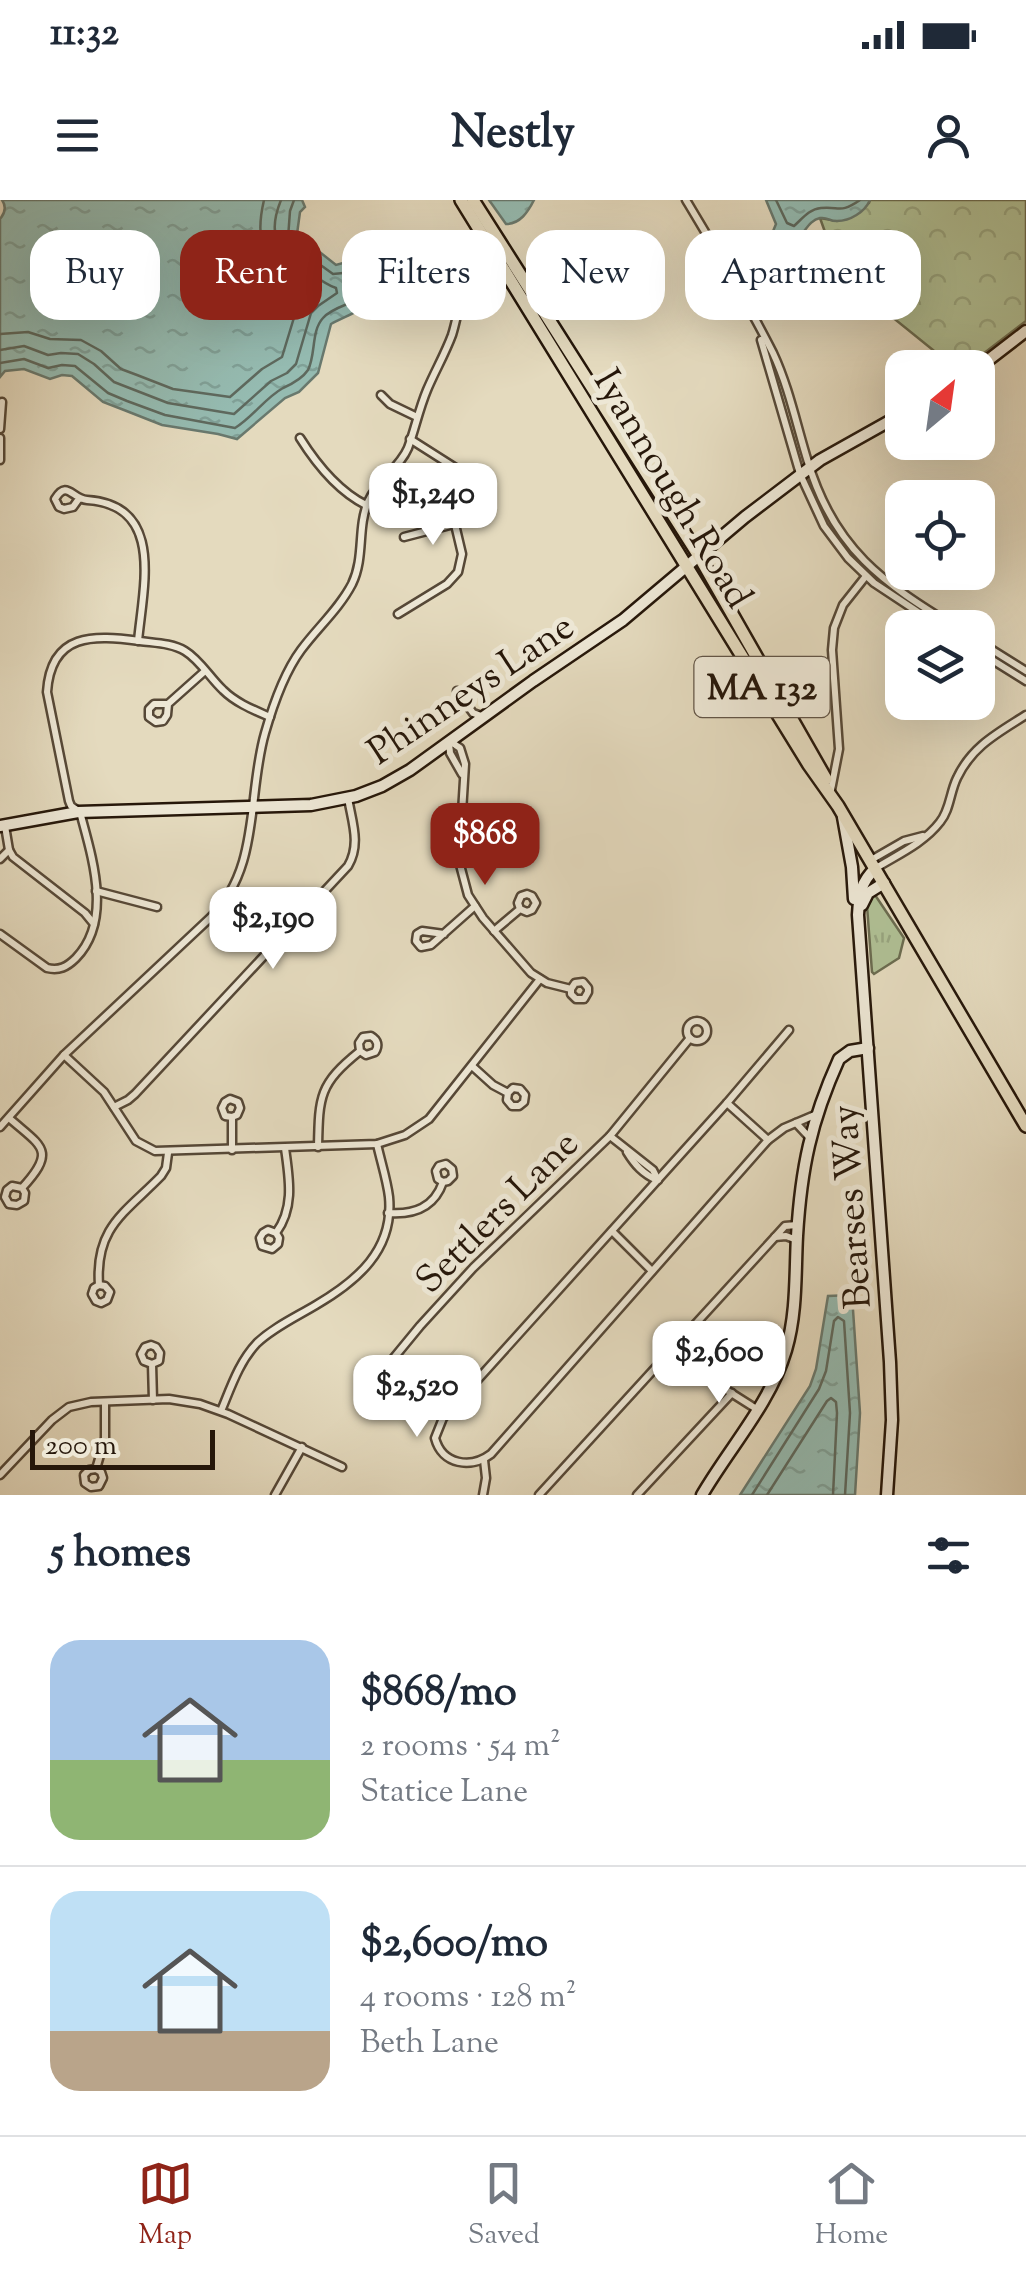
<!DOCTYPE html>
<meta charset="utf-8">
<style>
:root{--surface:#fff;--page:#f2f2f3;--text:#1f2937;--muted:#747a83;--line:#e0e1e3;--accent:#8f2418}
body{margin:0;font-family:"Sorts Mill Goudy",serif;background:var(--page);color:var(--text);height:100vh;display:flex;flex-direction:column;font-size:38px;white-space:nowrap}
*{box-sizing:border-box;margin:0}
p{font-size:32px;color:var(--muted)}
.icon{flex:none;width:55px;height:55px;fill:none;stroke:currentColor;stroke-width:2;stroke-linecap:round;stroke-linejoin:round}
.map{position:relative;height:1295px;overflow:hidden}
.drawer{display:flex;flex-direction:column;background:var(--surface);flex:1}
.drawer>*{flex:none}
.top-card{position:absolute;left:30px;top:30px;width:968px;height:90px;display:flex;gap:20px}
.needle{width:65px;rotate:29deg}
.buttons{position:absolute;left:885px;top:150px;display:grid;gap:20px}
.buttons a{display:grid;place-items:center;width:110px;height:110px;border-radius:20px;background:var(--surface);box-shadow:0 10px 40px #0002;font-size:50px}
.scale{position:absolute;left:30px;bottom:25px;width:185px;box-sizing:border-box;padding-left:10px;border:5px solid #26170a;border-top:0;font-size:28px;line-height:35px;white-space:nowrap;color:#26170a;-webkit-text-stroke:8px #ede7d5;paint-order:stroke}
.price{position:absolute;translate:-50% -85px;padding:0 22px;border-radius:20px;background:#fff;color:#222;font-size:32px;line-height:65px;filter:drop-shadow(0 2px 5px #0008)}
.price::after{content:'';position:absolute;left:50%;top:60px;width:30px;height:22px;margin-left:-15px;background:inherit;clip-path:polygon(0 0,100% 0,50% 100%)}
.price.current{background:var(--accent);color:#fff}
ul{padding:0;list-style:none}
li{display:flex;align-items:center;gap:30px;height:250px;padding:0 50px}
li+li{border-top:2px solid var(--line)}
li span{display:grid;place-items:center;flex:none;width:280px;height:200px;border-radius:30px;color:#555}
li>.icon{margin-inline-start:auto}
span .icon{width:120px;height:120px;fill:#fffc;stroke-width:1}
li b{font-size:42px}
h2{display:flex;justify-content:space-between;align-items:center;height:120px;padding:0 50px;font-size:42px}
.chip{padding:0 35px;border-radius:30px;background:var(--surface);box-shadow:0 10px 40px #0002;font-size:35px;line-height:90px}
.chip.current{background:var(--accent);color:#fff}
.status{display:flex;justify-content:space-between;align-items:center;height:70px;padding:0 50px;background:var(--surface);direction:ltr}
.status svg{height:28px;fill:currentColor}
header{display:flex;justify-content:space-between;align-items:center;height:130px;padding:0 50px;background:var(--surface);font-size:45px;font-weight:700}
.dock{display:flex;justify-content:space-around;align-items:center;height:140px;border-top:2px solid var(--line);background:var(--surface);font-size:28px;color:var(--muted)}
.dock a{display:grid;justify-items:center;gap:5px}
.dock .current{color:var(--accent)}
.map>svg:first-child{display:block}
.grass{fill:url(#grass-tufts);stroke:#6b6c50;stroke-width:2.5}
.park{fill:url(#park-crowns);stroke:#6b6c50;stroke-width:2.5}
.water{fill:url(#water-ripples);stroke:#69796e;stroke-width:2.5}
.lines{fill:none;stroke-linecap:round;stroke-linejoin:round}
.shore{stroke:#5e695e;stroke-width:2.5}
.minor-casing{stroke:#564837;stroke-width:11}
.secondary-casing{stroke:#26170a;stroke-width:15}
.primary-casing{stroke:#26170a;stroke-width:16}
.minor{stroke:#ede7d5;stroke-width:6}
.secondary{stroke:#ede7d5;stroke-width:10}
.primary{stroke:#e4dabe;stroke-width:11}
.labels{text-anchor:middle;stroke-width:10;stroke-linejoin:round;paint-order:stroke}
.shield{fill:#ede7d5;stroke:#625547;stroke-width:2.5}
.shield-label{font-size:35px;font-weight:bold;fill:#26170a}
.street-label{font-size:38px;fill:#26170a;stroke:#ede7d5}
</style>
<div class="status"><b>11:32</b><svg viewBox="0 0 49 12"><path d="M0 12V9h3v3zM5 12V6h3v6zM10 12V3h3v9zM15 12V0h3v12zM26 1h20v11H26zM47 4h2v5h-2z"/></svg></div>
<header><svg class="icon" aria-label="menu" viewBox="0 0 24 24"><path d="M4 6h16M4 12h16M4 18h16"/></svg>Nestly<svg class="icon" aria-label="person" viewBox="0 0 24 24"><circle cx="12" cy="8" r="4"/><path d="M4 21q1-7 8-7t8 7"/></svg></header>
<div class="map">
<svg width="1026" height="1295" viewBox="0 0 1026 1295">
<defs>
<pattern id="grass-tufts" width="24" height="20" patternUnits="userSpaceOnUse" patternTransform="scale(2.5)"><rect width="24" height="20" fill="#b0c095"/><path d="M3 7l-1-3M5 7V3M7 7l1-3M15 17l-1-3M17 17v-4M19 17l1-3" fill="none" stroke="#97a47f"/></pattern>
<pattern id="park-crowns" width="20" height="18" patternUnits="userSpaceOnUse" patternTransform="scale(2.5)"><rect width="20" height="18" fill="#b0c095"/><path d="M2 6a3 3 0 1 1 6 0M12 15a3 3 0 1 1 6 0" fill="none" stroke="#97a47f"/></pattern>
<pattern id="water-ripples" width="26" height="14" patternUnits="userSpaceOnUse" patternTransform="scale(2.5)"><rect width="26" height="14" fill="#95bbb1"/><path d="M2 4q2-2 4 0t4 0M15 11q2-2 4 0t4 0" fill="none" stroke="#80a097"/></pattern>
</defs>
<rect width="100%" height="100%" fill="#e4dabe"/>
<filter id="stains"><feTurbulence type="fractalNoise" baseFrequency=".002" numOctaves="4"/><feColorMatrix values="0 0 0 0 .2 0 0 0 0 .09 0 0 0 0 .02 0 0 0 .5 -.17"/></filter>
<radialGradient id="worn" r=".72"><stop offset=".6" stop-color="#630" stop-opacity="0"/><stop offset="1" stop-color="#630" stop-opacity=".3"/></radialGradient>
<!-- grass -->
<polygon class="grass" points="875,695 904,738 899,758 874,774 872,772 867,706 870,697"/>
<!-- park -->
<polygon class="park" points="870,0 1026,0 1026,121 966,167 954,167 845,79 839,71 820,18 837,21 869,3"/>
<!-- water -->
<g class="water">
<path d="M 2,0 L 302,0 L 305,7 L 300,12 L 297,34 L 336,65 L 354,60 L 368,60 C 404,97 359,109 331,124 L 318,173 L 299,192 L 285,198 L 237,239 L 218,234 L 162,225 L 124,210 L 103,202 L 72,176 L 62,175 L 50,179 L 24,169 L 5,171 L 0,177 L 0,19 C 5,13 7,7 2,0 Z"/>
<path d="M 489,0 L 534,0 C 528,12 520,24 506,24 Z"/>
<path d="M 766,0 L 870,0 C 865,12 850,21 837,21 C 828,21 829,17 820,18 C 811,20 807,28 802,34 L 791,36 L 778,47 L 769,41 L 776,24 Z"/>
<polygon points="852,1095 860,1213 855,1295 740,1295 810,1186 816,1169 828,1096"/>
</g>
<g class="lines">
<!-- shore -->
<g class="shore">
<path d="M 776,0 L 787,23 L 794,26 C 802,19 809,9 821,8 C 840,6 840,14 860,0"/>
<path d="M 0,134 L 28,132 L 50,139 L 81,140 L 101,151 L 121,169 L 137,175 L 173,189 L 230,197 L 262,169 L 282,157 L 296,111 L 308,93 C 303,84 293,79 284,72 C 258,53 257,30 264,0"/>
<path d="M 0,150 L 24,146 L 48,155 L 61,153 L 78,154 L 94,164 L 114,182 L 168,203 L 234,214 L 271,181 L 287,173 L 296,164 L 311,113 L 318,106 L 337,93 L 336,88 C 324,84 317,77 307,70 C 278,49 266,37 281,0"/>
<path d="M 0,163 L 24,159 L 48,168 L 62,165 L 75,166 L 108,193 L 127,201 L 165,215 L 235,228 C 253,217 265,198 283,188 C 292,184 302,179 308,170 C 316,154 311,131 323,118 C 337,102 367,105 371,82 L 364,71 L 333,74 L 297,48 L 288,38 L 290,11 L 294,0"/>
<polyline points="752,1295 819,1189 826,1171 834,1121 838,1117 844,1121 850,1213 845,1295"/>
<polyline points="767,1295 827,1201 831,1198 836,1202 837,1213 833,1295"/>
</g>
<!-- minor casing -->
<g class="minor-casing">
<g id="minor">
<path d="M 686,0 C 716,50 747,101 773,153 C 789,187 797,227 808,262 C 834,349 883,383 957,428"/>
<polyline points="761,140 800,274 824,326 848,358 874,383 942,428"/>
<polyline points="381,195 390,204 417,217"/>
<polyline points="0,229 2,202"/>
<polyline points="0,238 0,260"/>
<path d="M 300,238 C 317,265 338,291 366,305"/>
<path d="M 78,300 L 73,307 L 64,309 L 59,307 L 55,299 C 67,279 72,299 87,300 C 165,305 143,387 138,441"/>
<polyline points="404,337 454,324"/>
<polyline points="398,414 447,384 458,372 462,354 453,316 465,274 410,239"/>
<polyline points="978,441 1026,471"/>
<polyline points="978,451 1026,481"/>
<polyline points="457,491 473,513 484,517"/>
<polyline points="168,504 167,515 163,521 156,522 149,517 149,509 154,504 168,504 205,471"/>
<polyline points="449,542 450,553 462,574"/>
<polyline points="451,542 460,548 465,564 459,661 468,695 483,718 531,773 547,783 571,789 571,794 576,799 584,799 588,792 588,788 583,782 575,783 571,789"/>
<polyline points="831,590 839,549 832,450 834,428 843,405 866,376"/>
<polyline points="9,650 13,657 85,713 94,724"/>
<polyline points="0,659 9,650 5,626"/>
<polyline points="871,660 904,641 923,636"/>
<path d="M 876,668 C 897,655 924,643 940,622 C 950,610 950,592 957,578 C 972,546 998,533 1026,515"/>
<polyline points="96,691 157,707"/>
<polyline points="494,731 520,709 527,712 532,710 536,703 532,696 527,694 521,696 518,703 520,709"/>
<path d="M 0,734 L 47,768 C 59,771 67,767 76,758 C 113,720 92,657 80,612 L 71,606 L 69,601 L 47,492 C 51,432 94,435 140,441 C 154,443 172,443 185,451 C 200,460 210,478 223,490 C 236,503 254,510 270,517"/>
<polyline points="444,734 422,731 417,734 416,741 421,747 431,745 475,706"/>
<circle cx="697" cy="831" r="10"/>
<path d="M 789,830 L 727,903 L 443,1218 L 435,1238 C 442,1265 471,1269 491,1254 L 768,940 L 784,928 L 817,914"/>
<polyline points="64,855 104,892 136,941 155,951 377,944 405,935 429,919 540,779"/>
<polyline points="472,866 493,885 508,893 507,900 512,906 519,906 524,902 525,895 520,889 513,888 508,893"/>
<polyline points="727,903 768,940"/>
<path d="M 114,907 L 128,900 L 135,894 L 348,666 C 361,644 352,622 348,598"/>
<polyline points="232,917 225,916 222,908 225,902 230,899 238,902 240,908 237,915 232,917 232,950"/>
<path d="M 9,918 C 42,947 57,950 22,988 L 12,986 L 7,990 L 5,997 L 9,1004 L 17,1005 L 24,1001 L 25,993 L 22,988"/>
<polyline points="796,923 809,937"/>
<path d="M 0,927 L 64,855 L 210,718 C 261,668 247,595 265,533 C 273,505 284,473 301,450 C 318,427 339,409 352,384 C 365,357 357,328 368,302 C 377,281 399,269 408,248 C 415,229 419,209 427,190 C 435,171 445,154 452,135 C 461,106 463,75 471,46 L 481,35"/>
<polyline points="610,936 653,970 658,980"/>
<path d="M 318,947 C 319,896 319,884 360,851 L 366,855 L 375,852 C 379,846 378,840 371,836 L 363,837 L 359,843 L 360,851"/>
<path d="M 627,952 C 635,965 643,974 657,980"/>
<path d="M 388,1013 C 414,1015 434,1008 443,982 L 448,981 L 453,976 L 452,969 L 446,964 L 439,966 L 436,971 L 438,979 L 443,982"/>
<polyline points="797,1025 785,1026 775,1037 786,1036 797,1040"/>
<polyline points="612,1031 652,1071"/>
<path d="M 276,1033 L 268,1030 L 263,1033 L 260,1038 L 262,1046 L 272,1049 L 278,1044 L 279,1038 L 276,1033 C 295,1007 289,978 285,948"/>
<path d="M 99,1085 L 105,1086 L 110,1092 L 107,1100 L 101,1103 L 96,1101 L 92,1094 L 94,1088 L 99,1085 C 95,1027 125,1013 161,976 L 166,968 L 168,953"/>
<polyline points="152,1164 159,1161 160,1153 156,1147 151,1145 145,1147 141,1154 144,1161 152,1164 153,1200"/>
<circle cx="376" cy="1179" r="10"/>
<polyline points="383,1171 420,1126 473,1068 610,936 690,838"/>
<polyline points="698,1172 758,1210"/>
<path d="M 221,1211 C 231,1187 239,1162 257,1143 C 274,1127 296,1117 316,1105 C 357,1081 394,1050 389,997 C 387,980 381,962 377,944"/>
<polyline points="96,1269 89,1270 84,1275 85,1283 91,1287 99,1286 103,1278 101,1272 96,1269 105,1238 105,1202"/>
<polyline points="0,1275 52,1220 69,1207 91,1202 169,1199 200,1204 228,1214 342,1267"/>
<polyline points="275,1295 302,1247"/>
<polyline points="483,1295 486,1278 484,1260"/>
<polyline points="539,1295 775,1037"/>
<polyline points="637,1295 732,1193"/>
</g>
</g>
<!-- secondary casing -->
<g class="secondary-casing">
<g id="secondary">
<polyline points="978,168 1026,131"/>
<polyline points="843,617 852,667 854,699"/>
<polyline points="0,626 78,612 311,605 356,596 382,586 410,570 533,481 623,420 745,317 820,260 902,214"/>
<path d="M 876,668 C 860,682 859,696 858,715 L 890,1162 L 892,1220 L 887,1295"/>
<polyline points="862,705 868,693 884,683"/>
<path d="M 702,1295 C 730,1247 770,1204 786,1150 C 797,1113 795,1074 797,1036 C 801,968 811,921 839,859 L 850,851 L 868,848"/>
</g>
</g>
<!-- primary casing -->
<g class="primary-casing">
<g id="primary">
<polyline points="461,0 809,565 838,606 1026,926"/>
<polyline points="473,0 699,356 826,579"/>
</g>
</g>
<!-- minor -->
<use href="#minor" class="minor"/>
<!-- secondary -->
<use href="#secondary" class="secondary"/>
<!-- primary -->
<use href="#primary" class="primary"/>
</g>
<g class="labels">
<!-- shield labels -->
<rect class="shield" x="694.5" y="457" width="135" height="60" rx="8"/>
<g class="shield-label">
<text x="762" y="499">MA 132</text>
</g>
<!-- street labels -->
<g class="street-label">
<text transform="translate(674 288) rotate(59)" y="13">Iyannough Road</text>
<text transform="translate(470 488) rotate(-34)" y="13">Phinneys Lane</text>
<text transform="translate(850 1007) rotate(-94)" y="13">Bearses Way</text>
<text transform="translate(496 1011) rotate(-45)" y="13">Settlers Lane</text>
</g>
</g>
<rect width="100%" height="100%" filter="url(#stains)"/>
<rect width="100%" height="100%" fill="url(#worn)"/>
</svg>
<div class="buttons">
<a><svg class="needle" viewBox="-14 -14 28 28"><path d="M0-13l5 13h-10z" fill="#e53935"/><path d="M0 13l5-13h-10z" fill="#747a83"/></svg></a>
<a><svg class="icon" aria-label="locate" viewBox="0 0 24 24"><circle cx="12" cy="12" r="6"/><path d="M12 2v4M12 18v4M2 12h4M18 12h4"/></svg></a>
<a><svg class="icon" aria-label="layers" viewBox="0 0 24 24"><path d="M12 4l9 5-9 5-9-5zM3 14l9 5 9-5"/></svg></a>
</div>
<div class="scale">200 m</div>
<b class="price" style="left:433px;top:348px">$1,240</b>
<b class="price current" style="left:485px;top:688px">$868</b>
<b class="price" style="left:273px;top:772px">$2,190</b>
<b class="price" style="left:719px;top:1206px">$2,600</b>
<b class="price" style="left:417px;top:1240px">$2,520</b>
<div class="top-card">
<a class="chip">Buy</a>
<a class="chip current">Rent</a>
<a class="chip">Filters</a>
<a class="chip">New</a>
<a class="chip">Apartment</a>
</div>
</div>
<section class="drawer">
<h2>5 homes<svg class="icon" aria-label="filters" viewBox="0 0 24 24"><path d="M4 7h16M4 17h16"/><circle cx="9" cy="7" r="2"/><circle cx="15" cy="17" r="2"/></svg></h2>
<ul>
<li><span style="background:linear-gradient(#a9c7e8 60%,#8fb573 0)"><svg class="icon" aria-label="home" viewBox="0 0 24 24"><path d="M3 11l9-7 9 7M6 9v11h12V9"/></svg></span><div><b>$868/mo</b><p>2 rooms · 54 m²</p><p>Statice Lane</p></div></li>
<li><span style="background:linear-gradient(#bfe0f5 70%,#b9a48a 0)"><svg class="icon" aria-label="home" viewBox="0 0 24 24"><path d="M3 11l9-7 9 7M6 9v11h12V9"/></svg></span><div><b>$2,600/mo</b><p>4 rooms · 128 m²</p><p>Beth Lane</p></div></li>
</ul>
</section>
<nav class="dock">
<a class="current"><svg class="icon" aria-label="map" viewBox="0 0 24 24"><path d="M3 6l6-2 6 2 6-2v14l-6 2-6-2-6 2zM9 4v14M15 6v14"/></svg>Map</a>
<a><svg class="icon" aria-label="saved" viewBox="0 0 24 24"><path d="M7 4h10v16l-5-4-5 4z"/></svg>Saved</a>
<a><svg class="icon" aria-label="home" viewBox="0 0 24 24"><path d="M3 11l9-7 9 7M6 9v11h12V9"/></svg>Home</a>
</nav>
